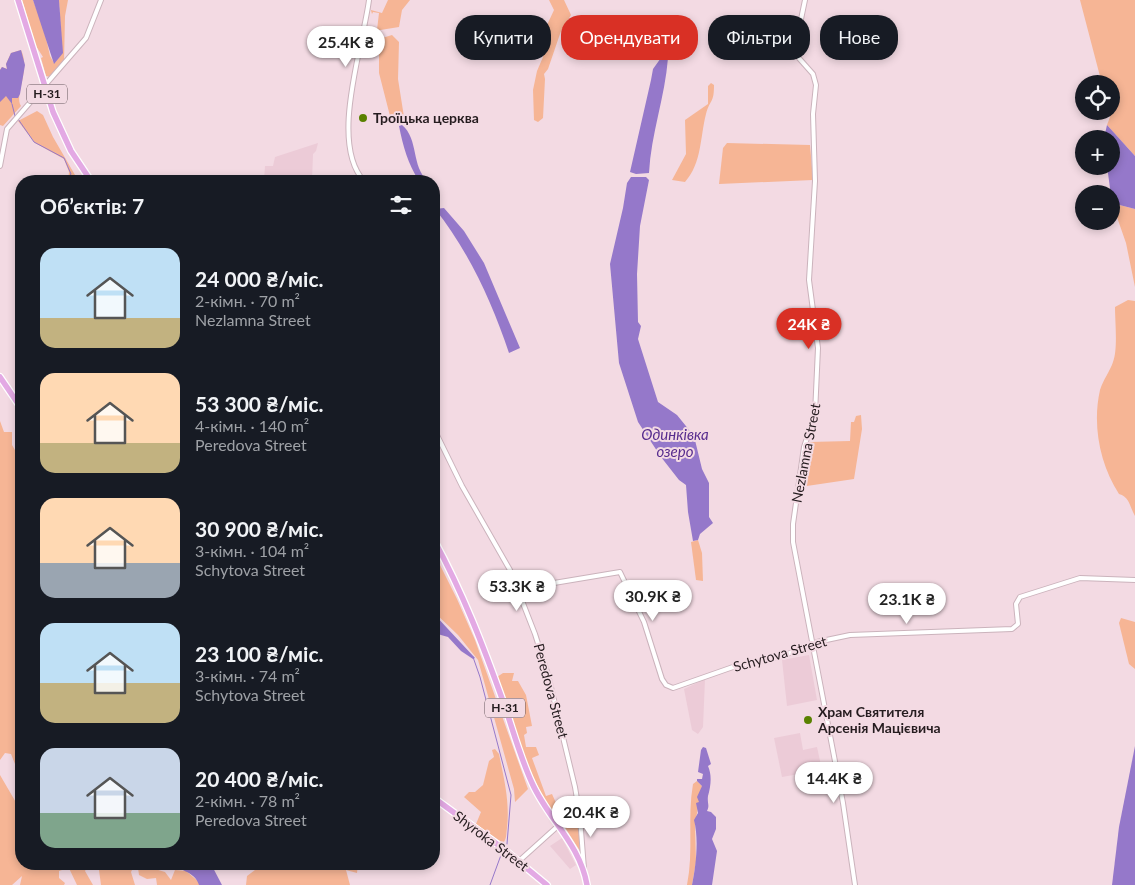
<!DOCTYPE html>
<html lang="uk">
<meta charset="utf-8">
<style>
:root{--surface:#171b24;--page:#242831;--text:#f1f3f6;--muted:#9ea1a6;--accent:#d93025}
body{margin:0;font-family:Lato,sans-serif;background:var(--page);color:var(--text);height:100vh;display:flex;flex-direction:column;font-size:19px;white-space:nowrap}
*{box-sizing:border-box;margin:0}
p{font-size:16px;color:var(--muted)}
.icon{flex:none;width:28px;height:28px;fill:none;stroke:currentColor;stroke-width:2;stroke-linecap:round;stroke-linejoin:round}
.map{position:relative;flex:1;overflow:hidden}
.drawer{position:absolute;left:15px;top:175px;width:425px;height:695px;display:flex;flex-direction:column;background:var(--surface);border-radius:20px;box-shadow:0 2px 8px #0003}
.drawer>*{flex:none}
.top-card{position:absolute;left:455px;top:15px;width:475px;height:45px;display:flex;gap:10px}
.buttons{position:absolute;left:1075px;top:75px;display:grid;gap:10px}
.buttons a{display:grid;place-items:center;width:45px;height:45px;border-radius:50%;background:var(--surface);box-shadow:0 2px 8px #0003;font-size:25px}
.price{position:absolute;translate:-50% -42px;padding:0 11px;border-radius:18px;background:#fff;color:#222;font-size:16px;line-height:32px;filter:drop-shadow(0 1px 2px #0008)}
.price::after{content:'';position:absolute;left:50%;top:30px;width:15px;height:11px;margin-left:-8px;background:inherit;clip-path:polygon(0 0,100% 0,50% 100%)}
.price.current{background:var(--accent);color:#fff}
ul{padding:0;list-style:none}
li{display:flex;align-items:center;gap:15px;height:125px;padding:0 25px}
li span{display:grid;place-items:center;flex:none;width:140px;height:100px;border-radius:15px;color:#555}
li>.icon{margin-inline-start:auto}
span .icon{width:60px;height:60px;fill:#fffc;stroke-width:1}
li b{font-size:21px}
h2{display:flex;justify-content:space-between;align-items:center;height:60px;padding:0 25px;font-size:21px}
.chip{padding:0 18px;border-radius:20px;background:var(--surface);box-shadow:0 2px 8px #0003;font-size:18px;line-height:45px}
.chip.current{background:var(--accent);color:#fff}
.map>svg:first-child{display:block}
.built{fill:#eccbd7}
.green{fill:#f6b595}
.water{fill:#9578ca}
.lines{fill:none;stroke-linecap:round;stroke-linejoin:round}
.stream{stroke:#9578ca;stroke-width:1}
.minor-casing{stroke:#cbb3bc;stroke-width:6}
.major-casing{stroke:#fff;stroke-width:8}
.minor{stroke:#fff;stroke-width:4}
.major{stroke:#e3a9e4;stroke-width:5.5}
.poi-dot{fill:#598100;stroke:#f3dae3;stroke-width:2}
.labels{text-anchor:middle;stroke-width:4;stroke-linejoin:round;paint-order:stroke}
.shield{fill:#f3dae3;stroke:#63555a;stroke-width:1}
.shield-label{font-size:12px;font-weight:bold;fill:#251c1f}
.poi-label{font-size:14px;font-weight:bold;fill:#251c1f;stroke:#f3dae3;text-anchor:start}
.street-label{font-size:14px;fill:#251c1f;stroke:#f3dae3}
.water-label{font-size:15px;font-style:italic;fill:#572c8e;stroke:#f3dae3}
</style>
<div class="map">
<svg width="1135" height="885" viewBox="0 0 1135 885">
<rect width="100%" height="100%" fill="#f3dae3"/>
<!-- built -->
<g class="built">
<polygon points="318,143 316,151 313,154 312,181 264,181 265,166 273,166 275,157"/>
<polygon points="809,655 817,700 787,706 782,660"/>
<polygon points="705,679 703,727 698,734 692,730 684,689"/>
<polygon points="800,733 803,750 817,747 822,770 782,777 774,738"/>
<polygon points="562,838 576,865 570,869 550,846"/>
</g>
<!-- green -->
<g class="green">
<polygon points="22,0 33,0 44,29 50,56 54,63 62,53 59,0 68,0 65,16 64,62 50,77 46,76 41,58 43,57 36,46"/>
<polygon points="388,0 410,0 402,10 399,27 368,32 370,27 377,30 379,13 373,12 372,14 370,7 371,10 382,13"/>
<polygon points="549,0 564,0 571,15 561,31 548,69 544,74 545,79 543,118 538,122 534,120 533,90 537,71 543,57 541,38 554,10"/>
<polygon points="1080,0 1135,0 1135,156 1107,125 1110,117 1109,111 1111,111 1111,84 1102,84"/>
<polygon points="392,35 399,42 398,79 404,117 395,122 390,116 379,73 379,39"/>
<path d="M 21,50 C 31,70 14,95 21,106 L 3,126 L 0,125 L 0,70 L 2,67 L 7,69 L 6,64 L 11,53 Z"/>
<path d="M 711,83 L 714,85 C 714,104 710,99 706,114 C 700,137 702,163 685,182 L 672,180 L 686,154 L 685,120 L 708,104 L 708,86 Z"/>
<polygon points="37,111 43,115 53,137 75,175 68,181 69,172 64,159 35,143 18,121"/>
<polygon points="727,143 810,145 813,180 719,184 723,148"/>
<polygon points="1112,203 1135,209 1135,287 1126,243"/>
<path d="M 1128,300 L 1135,301 L 1135,516 C 1130,508 1130,497 1119,494 C 1100,465 1092,425 1100,390 C 1103,380 1110,371 1113,362 C 1118,349 1115,322 1115,307 Z"/>
<polygon points="861,415 862,429 854,479 800,487 809,442 850,441 851,422 854,422 856,416"/>
<polygon points="0,421 4,432 12,432 12,445 21,460 21,779 11,754 5,753 0,760"/>
<polygon points="698,540 702,553 703,581 696,580 691,542"/>
<polygon points="434,553 457,599 475,640 528,789 515,802 514,789 478,660 458,635 434,612"/>
<polygon points="1121,618 1135,622 1135,669 1129,664 1119,623"/>
<path d="M 503,673 L 514,673 L 512,681 L 518,681 L 526,695 L 532,726 L 526,727 L 527,733 L 524,735 L 526,747 L 536,747 L 539,755 L 532,758 L 546,796 L 552,794 L 556,803 L 573,799 L 572,807 L 561,819 L 556,818 C 527,775 514,726 497,677 Z"/>
<path d="M 495,749 L 499,754 C 504,779 510,802 507,828 C 506,834 507,839 503,843 L 476,824 L 481,812 L 464,797 L 469,792 L 475,792 L 483,785 L 489,761 L 494,757 L 492,750 Z"/>
<polygon points="0,775 21,811 21,864 63,864 65,869 59,871 59,878 65,883 64,885 20,885 22,876 12,885 0,885"/>
<path d="M 697,781 L 702,786 L 695,824 L 696,862 L 692,885 L 687,885 C 694,851 687,818 693,784 Z"/>
<polygon points="576,812 579,820 580,851 564,826 565,822"/>
<polygon points="67,864 135,864 131,872 135,885 101,885 99,870 89,864 85,871 93,885 77,885"/>
<polygon points="263,864 358,864 357,873 346,870 350,885 246,885 247,876"/>
<polygon points="145,866 165,872 171,880 175,870 186,871 199,882 199,885 157,885 156,878 147,879 139,875 138,868"/>
</g>
<!-- water -->
<g class="water">
<polygon points="33,0 59,0 63,53 54,64"/>
<polygon points="21,50 25,65 20,94 18,98 12,98 12,104 6,96 0,102 0,70 2,67 7,69 6,64 11,53"/>
<path d="M 663,55 L 668,58 C 665,97 651,134 649,173 L 636,174 L 630,172 L 651,80 L 653,69 Z"/>
<path d="M 402,125 C 419,139 411,167 428,181 L 419,181 C 408,164 403,146 399,126 Z"/>
<polygon points="1107,125 1135,156 1135,209 1112,203 1107,166 1111,166 1111,139 1104,138"/>
<polygon points="631,177 646,177 649,180 640,226 637,274 638,322 641,326 638,339 658,402 677,415 694,436 702,469 709,483 709,517 713,523 700,534 698,540 693,541 688,512 686,485 679,480 661,457 638,422 619,363 610,264 623,208 627,183"/>
<path d="M 444,208 L 464,231 L 484,263 L 520,348 L 509,353 C 492,302 468,250 435,209 Z"/>
<polygon points="434,614 475,658 473,659 461,651 448,637 434,633"/>
<polygon points="1135,746 1135,885 1112,885 1119,827"/>
<path d="M 703,747 L 706,748 L 711,764 L 708,766 C 712,775 711,785 708,796 C 707,803 710,805 707,811 L 711,812 L 716,817 L 716,829 L 712,839 L 717,851 L 712,885 L 692,885 C 696,866 699,839 694,820 L 698,813 L 696,803 L 699,802 L 697,797 L 702,786 L 697,781 L 697,779 L 702,779 L 703,774 L 698,772 L 701,750 Z"/>
<path d="M 167,864 L 211,864 L 222,885 L 199,885 C 195,871 177,869 167,864 Z"/>
</g>
<g class="lines">
<!-- stream -->
<g class="stream">
<polyline points="12,104 15,116"/>
<polyline points="18,119 34,142 64,158 71,174 66,181"/>
<polyline points="473,657 480,677 511,795 507,844"/>
<polyline points="490,885 501,855"/>
</g>
<!-- minor casing -->
<g class="minor-casing">
<g id="minor">
<polyline points="805,0 795,48 797,56 813,74 816,85 813,114 815,181 809,280 818,348 815,414 804,447 793,524 793,542 843,803 855,885"/>
<polyline points="0,166 7,129 86,38 101,0"/>
<path d="M 364,181 C 329,143 363,47 369,0"/>
<polyline points="434,429 462,486 510,570 535,634 548,675 575,787 580,817 584,869"/>
<polyline points="518,589 620,572 644,622 662,679 666,685 673,688 733,667 774,658 810,647 817,642 850,635 1012,629 1018,624 1016,604 1020,597 1080,578 1135,580"/>
<polyline points="519,861 579,807"/>
</g>
</g>
<!-- major casing -->
<g class="major-casing">
<g id="major">
<polyline points="18,0 53,112 71,151 91,181"/>
<polyline points="0,377 21,408"/>
<path d="M 434,540 C 463,593 484,648 504,704 C 513,730 520,757 532,783 C 548,819 580,844 587,885"/>
<polyline points="434,798 501,847 547,885"/>
</g>
</g>
<!-- minor -->
<use href="#minor" class="minor"/>
<!-- major -->
<use href="#major" class="major"/>
</g>
<!-- markers -->
<g class="poi-dot">
<circle cx="363" cy="118" r="5"/>
<circle cx="808" cy="720" r="5"/>
</g>
<g class="labels">
<!-- shield labels -->
<g class="shield">
<rect x="27" y="84.5" width="40" height="19" rx="4"/>
<rect x="485" y="698.5" width="40" height="19" rx="4"/>
</g>
<g class="shield-label">
<text x="47" y="98">Н-31</text>
<text x="505" y="712">Н-31</text>
</g>
<!-- poi labels -->
<g class="poi-label">
<text x="373" y="123">Троїцька церква</text>
<text x="818" y="717">Храм Святителя<tspan x="818" dy="16">Арсенія Мацієвича</tspan></text>
</g>
<!-- street labels -->
<g class="street-label">
<text transform="translate(806 453) rotate(-79)" y="5">Nezlamna Street</text>
<text transform="translate(780 654) rotate(-16)" y="5">Schytova Street</text>
<text transform="translate(551 691) rotate(75)" y="5">Peredova Street</text>
<text transform="translate(491 841) rotate(37)" y="5">Shyroka Street</text>
</g>
<!-- water labels -->
<g class="water-label">
<text x="675" y="440">Одинківка<tspan x="675" dy="17">озеро</tspan></text>
</g>
</g>
</svg>
<div class="buttons">
<a><svg class="icon" aria-label="locate" viewBox="0 0 24 24"><circle cx="12" cy="12" r="6"/><path d="M12 2v4M12 18v4M2 12h4M18 12h4"/></svg></a>
<a>+</a>
<a>−</a>
</div>
<b class="price" style="left:346px;top:68px">25.4K ₴</b>
<b class="price current" style="left:809px;top:350px">24K ₴</b>
<b class="price" style="left:517px;top:612px">53.3K ₴</b>
<b class="price" style="left:653px;top:622px">30.9K ₴</b>
<b class="price" style="left:907px;top:625px">23.1K ₴</b>
<b class="price" style="left:834px;top:804px">14.4K ₴</b>
<b class="price" style="left:591px;top:838px">20.4K ₴</b>
<div class="top-card">
<a class="chip">Купити</a>
<a class="chip current">Орендувати</a>
<a class="chip">Фільтри</a>
<a class="chip">Нове</a>
</div>
<section class="drawer">
<h2>Об’єктів: 7<svg class="icon" aria-label="filters" viewBox="0 0 24 24"><path d="M4 7h16M4 17h16"/><circle cx="9" cy="7" r="2"/><circle cx="15" cy="17" r="2"/></svg></h2>
<ul>
<li><span style="background:linear-gradient(#bfe0f5 70%,#c2b280 0)"><svg class="icon" aria-label="home" viewBox="0 0 24 24"><path d="M3 11l9-7 9 7M6 9v11h12V9"/></svg></span><div><b>24 000 ₴/міс.</b><p>2-кімн. · 70 m²</p><p>Nezlamna Street</p></div></li>
<li><span style="background:linear-gradient(#ffd9b3 70%,#c2b280 0)"><svg class="icon" aria-label="home" viewBox="0 0 24 24"><path d="M3 11l9-7 9 7M6 9v11h12V9"/></svg></span><div><b>53 300 ₴/міс.</b><p>4-кімн. · 140 m²</p><p>Peredova Street</p></div></li>
<li><span style="background:linear-gradient(#ffd9b3 65%,#9aa5b1 0)"><svg class="icon" aria-label="home" viewBox="0 0 24 24"><path d="M3 11l9-7 9 7M6 9v11h12V9"/></svg></span><div><b>30 900 ₴/міс.</b><p>3-кімн. · 104 m²</p><p>Schytova Street</p></div></li>
<li><span style="background:linear-gradient(#bfe0f5 60%,#c2b280 0)"><svg class="icon" aria-label="home" viewBox="0 0 24 24"><path d="M3 11l9-7 9 7M6 9v11h12V9"/></svg></span><div><b>23 100 ₴/міс.</b><p>3-кімн. · 74 m²</p><p>Schytova Street</p></div></li>
<li><span style="background:linear-gradient(#c9d6e8 65%,#7fa58c 0)"><svg class="icon" aria-label="home" viewBox="0 0 24 24"><path d="M3 11l9-7 9 7M6 9v11h12V9"/></svg></span><div><b>20 400 ₴/міс.</b><p>2-кімн. · 78 m²</p><p>Peredova Street</p></div></li>
</ul>
</section>
</div>
